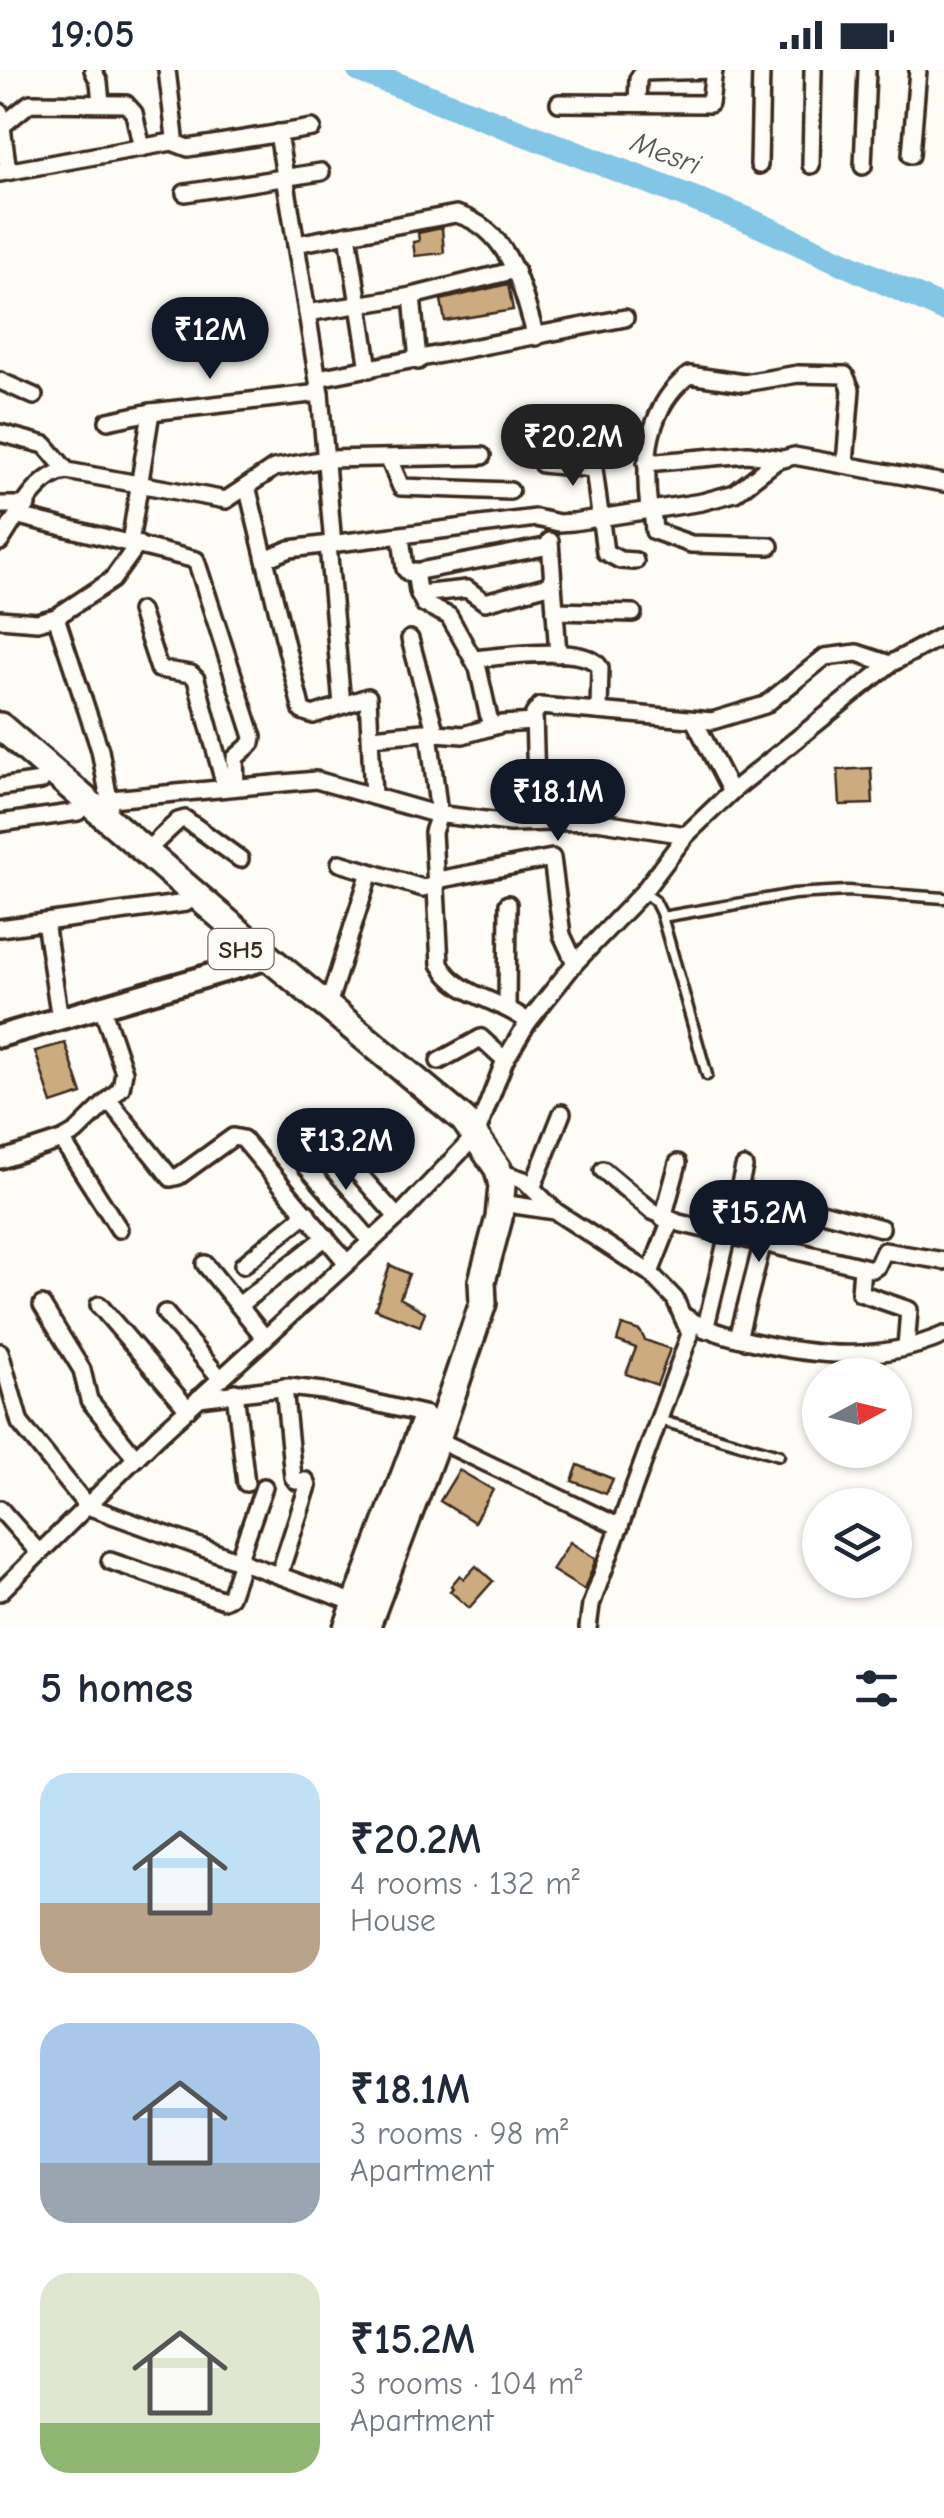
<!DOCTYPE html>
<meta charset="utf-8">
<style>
:root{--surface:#fff;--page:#f6f6f7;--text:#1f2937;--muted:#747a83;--accent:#111827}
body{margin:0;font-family:"Comic Neue",sans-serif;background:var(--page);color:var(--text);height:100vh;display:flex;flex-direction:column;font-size:38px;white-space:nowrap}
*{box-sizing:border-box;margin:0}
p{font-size:32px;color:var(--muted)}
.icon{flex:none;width:55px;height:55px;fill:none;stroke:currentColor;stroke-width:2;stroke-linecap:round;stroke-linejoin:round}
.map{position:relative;height:1558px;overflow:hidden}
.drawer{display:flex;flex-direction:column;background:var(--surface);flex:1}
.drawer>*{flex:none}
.needle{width:65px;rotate:83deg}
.tools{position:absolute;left:802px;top:1288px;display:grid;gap:20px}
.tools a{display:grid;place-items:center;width:110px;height:110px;border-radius:50%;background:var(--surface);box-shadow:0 2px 8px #0004;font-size:50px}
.price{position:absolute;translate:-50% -85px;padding:0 22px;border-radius:35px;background:var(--accent);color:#fff;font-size:32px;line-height:65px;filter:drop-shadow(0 2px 5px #0008)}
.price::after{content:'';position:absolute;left:50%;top:60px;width:30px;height:22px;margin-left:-15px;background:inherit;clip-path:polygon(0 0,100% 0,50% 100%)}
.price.on{background:#222;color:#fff}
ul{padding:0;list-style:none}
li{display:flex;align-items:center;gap:30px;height:250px;padding:0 40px}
li span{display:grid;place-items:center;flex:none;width:280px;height:200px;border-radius:30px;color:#555}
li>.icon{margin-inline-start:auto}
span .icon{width:120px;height:120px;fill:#fffc;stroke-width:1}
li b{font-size:42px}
h2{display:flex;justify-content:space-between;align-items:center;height:120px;padding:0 40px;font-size:42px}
.status{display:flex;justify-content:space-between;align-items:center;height:70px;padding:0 50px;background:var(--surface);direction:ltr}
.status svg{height:28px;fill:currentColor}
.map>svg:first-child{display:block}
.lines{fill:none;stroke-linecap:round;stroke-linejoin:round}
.river{stroke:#83c5e4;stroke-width:25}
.building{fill:#cdab80;stroke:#3b2a1e;stroke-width:2.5}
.service-casing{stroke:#3b2a1e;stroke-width:15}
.minor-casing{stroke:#3b2a1e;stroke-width:22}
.tertiary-casing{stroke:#3b2a1e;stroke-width:28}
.primary-casing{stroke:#3b2a1e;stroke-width:32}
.service{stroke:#fdfcf7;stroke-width:8}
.minor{stroke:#fdfcf7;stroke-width:15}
.tertiary{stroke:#fdfcf7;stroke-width:20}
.primary{stroke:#fdfcf7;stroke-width:25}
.labels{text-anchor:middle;stroke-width:8;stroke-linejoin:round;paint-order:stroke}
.shield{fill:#fdfcf7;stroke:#75695f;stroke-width:2.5}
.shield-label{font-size:25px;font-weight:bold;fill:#3b2a1e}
.water-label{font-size:30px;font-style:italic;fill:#515859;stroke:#fdfcf7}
</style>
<div class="status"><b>19:05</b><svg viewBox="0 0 49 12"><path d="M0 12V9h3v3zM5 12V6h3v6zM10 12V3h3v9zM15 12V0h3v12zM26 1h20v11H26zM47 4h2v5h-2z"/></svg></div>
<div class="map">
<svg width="944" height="1558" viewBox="0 0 944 1558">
<rect width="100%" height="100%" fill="#fdfcf7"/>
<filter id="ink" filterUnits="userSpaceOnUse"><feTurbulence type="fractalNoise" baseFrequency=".01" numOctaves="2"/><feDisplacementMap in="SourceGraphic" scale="20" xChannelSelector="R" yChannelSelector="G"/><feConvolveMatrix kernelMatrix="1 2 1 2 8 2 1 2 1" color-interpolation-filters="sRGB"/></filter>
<g filter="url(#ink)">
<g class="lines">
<!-- river -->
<polyline class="river" points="359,0 746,149 944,239"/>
</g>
<!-- building -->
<g class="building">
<polygon points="442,158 444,183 415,186 413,172 419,171 418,163"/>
<polygon points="508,214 513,240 445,251 441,230"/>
<polygon points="871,698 873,734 840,735 838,700"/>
<polygon points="65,973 82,1024 52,1034 35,981"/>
<polygon points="390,1195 409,1204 400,1228 425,1242 420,1256 375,1239"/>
<polygon points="622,1255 640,1261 645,1270 670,1279 657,1315 626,1304 636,1278 617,1271"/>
<polygon points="578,1395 613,1409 606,1424 572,1411"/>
<polygon points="459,1400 493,1420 474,1452 440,1431"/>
<polygon points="570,1472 596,1489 584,1520 552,1500"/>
<polygon points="476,1496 493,1511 469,1538 450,1521 453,1518 451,1516 460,1505 464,1509"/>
</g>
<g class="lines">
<!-- service casing -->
<g class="service-casing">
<g id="service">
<polyline points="644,823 655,831 661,843 707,1005"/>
<polyline points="662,847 794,824 847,821 944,828"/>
<polyline points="659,1350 779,1385"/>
</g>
</g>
<!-- minor casing -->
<g class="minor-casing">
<g id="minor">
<polyline points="93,0 99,12 101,33"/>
<polyline points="559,33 710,34 714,0"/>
<polyline points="637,33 638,9 643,2 714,0"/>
<polyline points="0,42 8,101"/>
<polyline points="2,56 30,33 126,34 134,43 142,78"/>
<polyline points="278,63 320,323 333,475"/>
<polyline points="172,72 188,78 312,58"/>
<polyline points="911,85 918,0"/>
<polyline points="759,95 761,0"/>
<polyline points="811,95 813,0"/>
<polyline points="863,96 867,0"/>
<polyline points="0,103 172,72 175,67 167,0"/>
<polyline points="185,123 321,102"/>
<polyline points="348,164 369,299"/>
<path d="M 296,174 L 456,144 C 511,159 522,220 536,267"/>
<polyline points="412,226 418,291"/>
<polyline points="307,243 412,226 516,200"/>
<polyline points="318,308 625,248"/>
<polyline points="0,311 34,326"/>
<polyline points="108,351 151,342 320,323"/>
<polyline points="0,363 45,375 67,401"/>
<polyline points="389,389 401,417 510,421"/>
<polyline points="646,393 748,384 781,389"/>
<polyline points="542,394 594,399 605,482 620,490 635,491"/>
<polyline points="247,416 302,641 313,645 368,627 373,726"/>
<polyline points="0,435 27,435"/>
<polyline points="652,438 654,461 691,474 770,476"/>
<path d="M 649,439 C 643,390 647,337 689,305 L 744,313 L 798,304 L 845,305 L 851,319 L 845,394"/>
<polyline points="19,446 196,490 253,667 252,673 235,688 236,715"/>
<polyline points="401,467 405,499 409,503 550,476"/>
<polyline points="550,471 558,584"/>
<path d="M 0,472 C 16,449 37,404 67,401 L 226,430 L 274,398 L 326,389 L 482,386"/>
<polyline points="130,473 151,342"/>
<polyline points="328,475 342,635"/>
<polyline points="265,489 290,479 536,448 559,453 573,452 702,432 735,423 776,391 794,386 944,413"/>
<polyline points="415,501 418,521 424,534 449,546 478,598 491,657"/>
<polyline points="419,524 467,519 485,532 553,514"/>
<polyline points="140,541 159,599 191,604 196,609 225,716"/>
<polyline points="555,541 633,543"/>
<polyline points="56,547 100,680 110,735"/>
<polyline points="0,549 37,552 56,547 112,510 138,474"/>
<polyline points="410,569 436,664"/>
<path d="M 473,589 C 500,587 587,573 600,598 L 599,641"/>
<polyline points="694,650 731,722"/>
<path d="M 429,663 L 439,745 L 433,762 L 440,894 C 458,927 501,929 528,952"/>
<polyline points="372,667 423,662 463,665 502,654 534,652"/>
<polyline points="0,717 41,711"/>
<polyline points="111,729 316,710 435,744 510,753 597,751 686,765"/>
<polyline points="537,752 534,644 540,636 712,651 765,635 825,587 857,583 890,594"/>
<polyline points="0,753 78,742"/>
<polyline points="145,782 178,751 185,749 240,789"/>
<polyline points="340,793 423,818 437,815"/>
<polyline points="437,810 552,788 562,865 575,893"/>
<polyline points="45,852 60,949"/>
<polyline points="0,858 186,833"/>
<polyline points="328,935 370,802"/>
<polyline points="507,937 508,834"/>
<polyline points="439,991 481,968 505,990"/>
<polyline points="110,1032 171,1108 179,1106 233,1067 243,1069 347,1193"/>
<polyline points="62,1070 119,1159"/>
<polyline points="329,1070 397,1147"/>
<polyline points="0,1090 62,1070 76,1062 121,1018 124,1002 102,937"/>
<polyline points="306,1096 371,1171"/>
<polyline points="603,1100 652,1141 679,1153 872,1199 877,1196 884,1181 944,1191"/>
<polyline points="499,1102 524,1110 555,1141 650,1203 675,1229 690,1264 591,1535 588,1558"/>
<polyline points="533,1116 562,1043"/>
<polyline points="501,1133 555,1141"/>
<polyline points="663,1148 678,1093"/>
<polyline points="205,1194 265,1268"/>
<polyline points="243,1195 307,1143"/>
<polyline points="862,1197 860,1223 909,1240 906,1277"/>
<polyline points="650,1203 671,1150"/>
<polyline points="42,1235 82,1300 89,1330 136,1388"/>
<polyline points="99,1235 188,1339"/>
<polyline points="239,1235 326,1167"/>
<polyline points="165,1243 221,1309"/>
<path d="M 682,1245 C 705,1260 727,1266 754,1272 C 818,1287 882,1292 944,1265"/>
<polyline points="705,1260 744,1097"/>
<polyline points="738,1268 774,1129 881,1158"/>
<polyline points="0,1282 20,1353 87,1436 361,1535"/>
<polyline points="235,1322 246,1413"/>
<polyline points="199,1328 289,1317 323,1321 427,1345"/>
<polyline points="434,1368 620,1457"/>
<polyline points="0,1439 39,1483"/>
<polyline points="110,1491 224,1530 230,1527 242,1492"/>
<polyline points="238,1491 264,1417"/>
<polyline points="279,1505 308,1416 306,1411 296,1411 293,1407 284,1317"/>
<polyline points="0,1522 157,1367 402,1143 476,1065 505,990 528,952 575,893 643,822 686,765 731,722 890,594 944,565"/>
</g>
</g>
<!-- tertiary casing -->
<g class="tertiary-casing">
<polyline id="tertiary" points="0,966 269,888"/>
</g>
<!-- primary casing -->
<g class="primary-casing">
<g id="primary">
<polyline points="0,656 269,888 464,1050 498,1099 502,1116 499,1148 482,1211 483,1233 437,1369 366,1558"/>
<polyline points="347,1558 424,1353"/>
</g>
</g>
<!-- service -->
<use href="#service" class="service"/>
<!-- minor -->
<use href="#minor" class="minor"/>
<!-- tertiary -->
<use href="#tertiary" class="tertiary"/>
<!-- primary -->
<use href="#primary" class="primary"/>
</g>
</g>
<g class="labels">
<!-- shield labels -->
<rect class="shield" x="208.5" y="859" width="65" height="40" rx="8"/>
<g class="shield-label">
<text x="241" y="888">SH5</text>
</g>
<!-- water labels -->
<g class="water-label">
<text transform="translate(666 83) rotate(21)" y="10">Mesri</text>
</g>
</g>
</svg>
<div class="tools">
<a><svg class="needle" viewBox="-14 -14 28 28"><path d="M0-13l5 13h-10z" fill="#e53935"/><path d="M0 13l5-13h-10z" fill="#747a83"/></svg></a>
<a><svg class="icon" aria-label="layers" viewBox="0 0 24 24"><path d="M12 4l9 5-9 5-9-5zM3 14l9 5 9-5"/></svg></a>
</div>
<b class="price" style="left:210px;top:312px">₹12M</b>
<b class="price on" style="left:573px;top:419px">₹20.2M</b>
<b class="price" style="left:558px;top:774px">₹18.1M</b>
<b class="price" style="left:346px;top:1123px">₹13.2M</b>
<b class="price" style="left:759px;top:1195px">₹15.2M</b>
</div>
<section class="drawer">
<h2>5 homes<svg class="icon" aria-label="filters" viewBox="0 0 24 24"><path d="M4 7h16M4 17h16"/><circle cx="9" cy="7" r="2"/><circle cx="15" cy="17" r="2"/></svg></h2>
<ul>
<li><span style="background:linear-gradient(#bfe0f5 65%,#b9a48a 0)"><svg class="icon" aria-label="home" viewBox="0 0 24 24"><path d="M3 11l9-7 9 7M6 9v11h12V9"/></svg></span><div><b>₹20.2M</b><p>4 rooms · 132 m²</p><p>House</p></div></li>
<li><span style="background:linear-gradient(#a9c7e8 70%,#9aa5b1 0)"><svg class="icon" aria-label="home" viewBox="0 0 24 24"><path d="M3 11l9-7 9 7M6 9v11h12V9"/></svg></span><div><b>₹18.1M</b><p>3 rooms · 98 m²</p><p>Apartment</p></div></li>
<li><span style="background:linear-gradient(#dfe7d0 75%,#8fb573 0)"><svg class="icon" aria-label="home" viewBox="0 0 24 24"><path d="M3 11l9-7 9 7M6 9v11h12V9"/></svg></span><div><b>₹15.2M</b><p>3 rooms · 104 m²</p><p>Apartment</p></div></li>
</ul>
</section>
